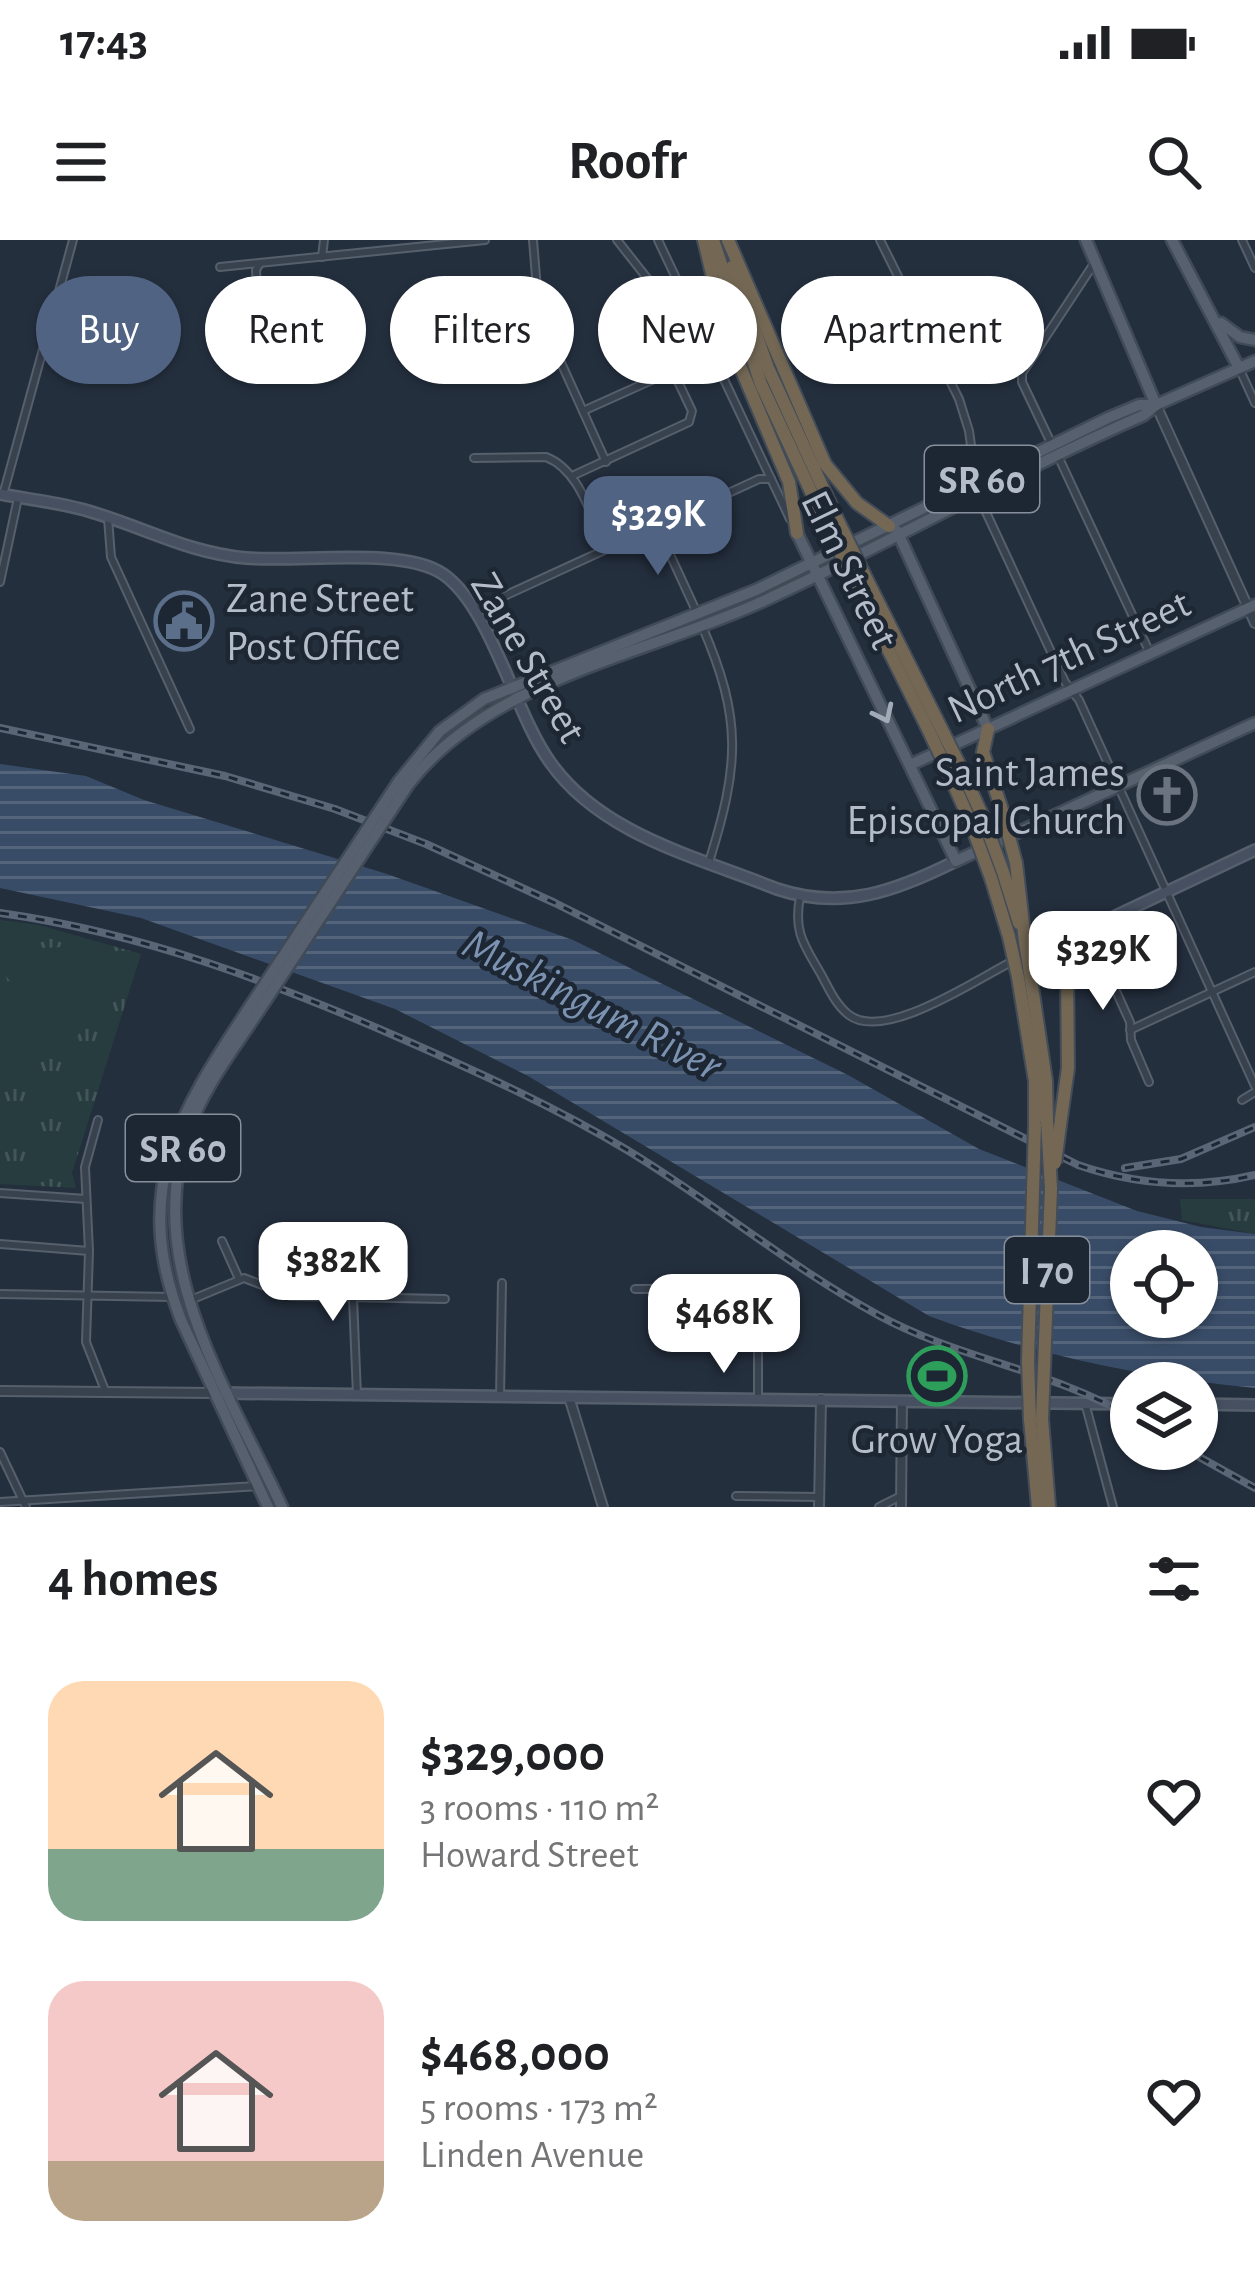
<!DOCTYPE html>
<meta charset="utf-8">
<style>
:root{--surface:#fff;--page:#f6f6f6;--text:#202124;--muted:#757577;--accent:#506383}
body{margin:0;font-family:"Alegreya Sans",sans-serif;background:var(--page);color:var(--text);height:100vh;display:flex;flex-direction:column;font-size:45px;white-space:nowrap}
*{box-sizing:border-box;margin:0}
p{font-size:39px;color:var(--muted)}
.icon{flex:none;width:66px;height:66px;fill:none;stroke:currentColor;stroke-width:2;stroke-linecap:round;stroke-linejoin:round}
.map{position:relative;height:1267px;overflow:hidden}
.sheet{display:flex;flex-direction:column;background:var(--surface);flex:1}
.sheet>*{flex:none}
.hud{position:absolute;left:36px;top:36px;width:1185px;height:108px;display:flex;gap:24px}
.controls{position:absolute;left:1110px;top:990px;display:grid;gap:24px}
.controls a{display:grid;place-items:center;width:108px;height:108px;border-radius:50%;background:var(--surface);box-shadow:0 3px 9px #0004;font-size:60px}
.price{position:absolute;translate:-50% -102px;padding:0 27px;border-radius:24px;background:#fff;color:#222;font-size:39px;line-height:78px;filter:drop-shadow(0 3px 6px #0008)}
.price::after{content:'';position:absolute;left:50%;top:72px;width:36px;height:27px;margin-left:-18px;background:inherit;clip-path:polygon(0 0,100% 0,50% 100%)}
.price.active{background:var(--accent);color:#fff}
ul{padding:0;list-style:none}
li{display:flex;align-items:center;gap:36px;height:300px;padding:0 48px}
li span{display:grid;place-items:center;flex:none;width:336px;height:240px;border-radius:36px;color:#555}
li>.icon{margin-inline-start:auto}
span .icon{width:144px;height:144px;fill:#fffc;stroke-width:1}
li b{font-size:51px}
h2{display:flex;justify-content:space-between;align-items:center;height:144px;padding:0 48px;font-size:51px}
.chip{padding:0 42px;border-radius:54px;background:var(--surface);box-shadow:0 3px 9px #0004;font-size:42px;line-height:108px}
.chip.active{background:var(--accent);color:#fff}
.status{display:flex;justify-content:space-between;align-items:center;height:84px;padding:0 60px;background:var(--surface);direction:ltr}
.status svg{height:33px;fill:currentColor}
header{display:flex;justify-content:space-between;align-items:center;height:156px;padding:0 48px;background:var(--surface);font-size:54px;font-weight:700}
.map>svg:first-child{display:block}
.grass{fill:url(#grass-tufts)}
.pitch{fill:#263c3f}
.water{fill:url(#water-rules);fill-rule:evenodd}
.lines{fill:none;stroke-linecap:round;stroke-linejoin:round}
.minor-casing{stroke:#565f6c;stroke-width:10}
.tertiary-casing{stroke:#565f6c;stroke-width:12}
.secondary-casing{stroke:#565f6c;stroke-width:14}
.primary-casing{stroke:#414a57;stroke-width:15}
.motorway-casing{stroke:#434c59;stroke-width:16}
.minor{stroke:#38414e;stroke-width:6}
.tertiary{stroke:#38414e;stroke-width:8}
.secondary{stroke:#465061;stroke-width:9}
.primary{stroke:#56606e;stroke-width:10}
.motorway{stroke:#746855;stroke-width:12}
.rail-casing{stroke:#5a6575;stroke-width:8}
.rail{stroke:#1d2633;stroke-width:3;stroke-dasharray:9;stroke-linecap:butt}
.primary-bridge-casing{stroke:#414a57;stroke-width:15;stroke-linecap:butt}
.motorway-bridge-casing{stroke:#434c59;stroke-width:16;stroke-linecap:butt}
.primary-bridge{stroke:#56606e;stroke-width:10}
.motorway-bridge{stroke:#746855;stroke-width:12}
.oneway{stroke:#a1aab7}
.labels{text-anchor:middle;stroke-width:9;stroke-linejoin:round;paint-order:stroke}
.shield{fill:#1d2633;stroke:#878f9c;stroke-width:3}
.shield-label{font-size:39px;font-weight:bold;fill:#b4bcc9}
.street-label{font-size:42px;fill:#b4bcc9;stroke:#1d2633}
.poi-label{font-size:42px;fill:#b4bcc9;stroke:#1d2633;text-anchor:start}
.water-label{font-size:45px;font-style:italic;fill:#7c92b1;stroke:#1d2633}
</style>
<div class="status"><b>17:43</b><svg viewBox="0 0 49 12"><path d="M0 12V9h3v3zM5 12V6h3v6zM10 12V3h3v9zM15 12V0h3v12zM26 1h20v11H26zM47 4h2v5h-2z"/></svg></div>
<header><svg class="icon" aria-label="menu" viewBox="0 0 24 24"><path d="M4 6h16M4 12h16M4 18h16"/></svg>Roofr<svg class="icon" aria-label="search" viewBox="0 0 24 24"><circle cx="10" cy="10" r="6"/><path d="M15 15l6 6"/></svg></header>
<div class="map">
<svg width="1255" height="1267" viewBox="0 0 1255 1267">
<defs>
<pattern id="grass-tufts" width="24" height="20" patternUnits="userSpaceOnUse" patternTransform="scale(3)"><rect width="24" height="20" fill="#263c3f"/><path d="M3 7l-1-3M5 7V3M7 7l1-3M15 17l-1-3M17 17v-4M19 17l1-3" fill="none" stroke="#435659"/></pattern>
<pattern id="water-rules" width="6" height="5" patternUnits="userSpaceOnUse" patternTransform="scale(3)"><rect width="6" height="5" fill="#394c67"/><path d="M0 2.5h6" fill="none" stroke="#53647b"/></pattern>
</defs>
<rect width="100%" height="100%" fill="#242f3e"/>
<!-- grass -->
<g class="grass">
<polygon points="0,680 39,685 141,714 72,933 76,948 0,944"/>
<polygon points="1180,959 1255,959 1255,994 1182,980"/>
</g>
<!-- pitch -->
<g class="pitch">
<polygon points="63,707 84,713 131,746 65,807 0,729 40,708"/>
<polygon points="0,739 27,788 31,828 0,823"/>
</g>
<!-- water -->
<path class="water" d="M 0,524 L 86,536 L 144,560 L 387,634 L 573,700 L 848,835 L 979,909 L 1137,971 L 1201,987 L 1255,994 L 1255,1148 C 1143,1137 1035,1115 929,1076 L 528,836 L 395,769 L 141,678 L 0,648 ZM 1131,1011 L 1197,1011 L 1197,1077 L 1131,1077 Z"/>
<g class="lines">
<!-- minor casing -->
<g class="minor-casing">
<g id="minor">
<polyline points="533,0 539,74 606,222"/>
<polyline points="658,0 790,279"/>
<polyline points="880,0 959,159 969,191 978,255 1065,442 1079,460 1255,846"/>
<polyline points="1242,0 1255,28"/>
<polyline points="322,17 324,0"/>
<polyline points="260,23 256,30 260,100"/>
<polyline points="220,27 485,0"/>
<polyline points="632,108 652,140"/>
<polyline points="1239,128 1255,163"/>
<polyline points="583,171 712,113 699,104 617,0"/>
<polyline points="1052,205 1022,142 1022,133 1095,22"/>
<polyline points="1058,216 1149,411"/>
<path d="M 474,218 L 546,217 C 580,230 591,277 606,307"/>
<polyline points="572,236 689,182 692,171 673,131"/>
<polyline points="3,255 73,0"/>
<polyline points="108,278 111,317 190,489"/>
<polyline points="656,284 697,373"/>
<polyline points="0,342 18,258"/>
<polyline points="474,370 759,239 771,239"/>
<path d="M 702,386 C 743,480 739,526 709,622"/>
<path d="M 800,657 C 793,693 805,706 822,736 C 829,749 836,765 849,775 C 885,802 977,739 1013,721"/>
<polyline points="1025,715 1079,689 1088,689 1130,782 1131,800 1149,842"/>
<polyline points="1130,790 1255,732"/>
<polyline points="1242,860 1255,852"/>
<polyline points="98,880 85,927 89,1011 86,1102 106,1153"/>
<polyline points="0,953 86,959"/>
<polyline points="222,1001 239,1039"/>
<polyline points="0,1004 89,1011"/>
<polyline points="351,1009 357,1155"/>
<polyline points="635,1049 758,1048 758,1159"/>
<polyline points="0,1054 172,1057"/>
<polyline points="193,1059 244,1038 291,1056 445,1059"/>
<polyline points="500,1156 502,1043"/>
<polyline points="1085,1163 1113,1267"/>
<polyline points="0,1212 26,1267"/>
<polyline points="736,1256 819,1257"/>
<polyline points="0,1262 258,1246"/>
<polyline points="879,1267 901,1256"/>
</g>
</g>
<!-- tertiary casing -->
<g class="tertiary-casing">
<g id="tertiary">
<polyline points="1156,165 1255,383"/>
<polyline points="0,1151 214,1153"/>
<polyline points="569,1157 603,1267"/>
<polyline points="819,1267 821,1159"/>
<polyline points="901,1267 902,1161"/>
</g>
</g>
<!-- secondary casing -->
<g class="secondary-casing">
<g id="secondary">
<path d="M 0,254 C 27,259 54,262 81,269 C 138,284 186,313 246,318 C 298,323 402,306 443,334 C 491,367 514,472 550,522 C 601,595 698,617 777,649 C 843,671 896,651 956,621"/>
<polyline points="1088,689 1255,610"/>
<polyline points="224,1153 1131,1164"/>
<polyline points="1197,1164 1255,1165"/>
</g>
</g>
<!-- primary casing -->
<g class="primary-casing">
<g id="primary">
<polyline points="1086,0 1156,165"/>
<polyline points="1172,0 1239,128"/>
<polyline points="1221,83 1240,97 1255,100"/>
<polyline points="897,291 988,489"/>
<polyline points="797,293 956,621 1255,483"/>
<polyline points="910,525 1255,365"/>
<polyline points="399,541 440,491 484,459 756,350 1108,178 1139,165 1156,165"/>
<path d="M 408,545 C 487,441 643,415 759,363 C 889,304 1013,232 1144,175 L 1156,165 L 1255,121"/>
<path d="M 249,768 C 178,875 131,950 181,1080 L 268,1267"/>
<path d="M 258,772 C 233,810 203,848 188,892 C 142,1024 228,1150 282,1267"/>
</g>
</g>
<!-- motorway casing -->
<g class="motorway-casing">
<g id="motorway">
<polyline points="704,0 726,93 789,242 797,293"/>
<polyline points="713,0 761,144 827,286"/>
<polyline points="728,0 825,224 857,263 889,286"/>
<polyline points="732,27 768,128 838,281"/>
<polyline points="867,340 936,478"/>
<polyline points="856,345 926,485"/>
<polyline points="988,489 983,512 1001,567"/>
<polyline points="958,522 982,575"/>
<polyline points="946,527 970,581"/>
<polyline points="1016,623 1025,702"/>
<polyline points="1003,632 1019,683"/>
<polyline points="991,638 1009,697"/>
<polyline points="1076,706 1098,710"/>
<polyline points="1030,733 1046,841 1047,881"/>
<polyline points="1018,737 1035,841 1035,884"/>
<polyline points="1060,885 1068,828 1067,729 1071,714 1088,689"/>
<polyline points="1030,1179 1038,1267"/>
<polyline points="1042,1179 1049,1267"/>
</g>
</g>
<!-- minor -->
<use href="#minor" class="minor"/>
<!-- tertiary -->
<use href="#tertiary" class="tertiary"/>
<!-- secondary -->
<use href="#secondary" class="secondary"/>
<!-- primary -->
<use href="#primary" class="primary"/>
<!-- motorway -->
<use href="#motorway" class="motorway"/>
<!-- rail casing -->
<g class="rail-casing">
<g id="rail">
<path d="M 0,488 L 225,536 L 335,569 L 426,604 L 555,663 L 1078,925 C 1136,945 1195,949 1255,935"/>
<path d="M 0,673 C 143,693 275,743 407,801 C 482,834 557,868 627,910 C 713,962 790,1027 878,1075 C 958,1119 1052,1130 1131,1177"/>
<polyline points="1125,928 1181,919 1255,887"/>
<polyline points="1185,1209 1255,1248"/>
</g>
</g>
<!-- rail -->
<use href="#rail" class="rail"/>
<!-- primary-bridge casing -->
<g class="primary-bridge-casing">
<g id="primary-bridge">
<polyline points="249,768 399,541"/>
<polyline points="258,772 408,545"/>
</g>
</g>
<!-- motorway-bridge casing -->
<g class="motorway-bridge-casing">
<g id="motorway-bridge">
<polyline points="838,281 867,340"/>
<polyline points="827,286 856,345"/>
<polyline points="936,478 958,522"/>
<polyline points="926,485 946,527"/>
<polyline points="1001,567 1016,623"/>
<polyline points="982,575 1003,632"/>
<polyline points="970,581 991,638"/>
<polyline points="1009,697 1018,737"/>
<polyline points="1025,702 1030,733"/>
<polyline points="1055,923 1060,885"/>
<polyline points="1030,1179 1028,1121 1035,884"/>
<polyline points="1042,1179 1051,948 1047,881"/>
</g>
</g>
<!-- primary-bridge -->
<use href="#primary-bridge" class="primary-bridge"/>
<!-- motorway-bridge -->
<use href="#motorway-bridge" class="motorway-bridge"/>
</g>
<!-- one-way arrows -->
<defs><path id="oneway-chevron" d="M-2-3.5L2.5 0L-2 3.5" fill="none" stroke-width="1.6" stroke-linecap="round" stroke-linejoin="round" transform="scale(3)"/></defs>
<use class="oneway" href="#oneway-chevron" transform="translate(884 474) rotate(64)"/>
<!-- icons -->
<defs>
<g id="civic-ring" transform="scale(3)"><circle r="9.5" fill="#1d2633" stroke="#5c6f8a" stroke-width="1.5"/><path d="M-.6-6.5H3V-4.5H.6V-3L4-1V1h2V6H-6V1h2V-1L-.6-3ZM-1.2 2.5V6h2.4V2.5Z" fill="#5c6f8a"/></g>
<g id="church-ring" transform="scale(3)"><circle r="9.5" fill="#1d2633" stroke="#6b7280" stroke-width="1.5"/><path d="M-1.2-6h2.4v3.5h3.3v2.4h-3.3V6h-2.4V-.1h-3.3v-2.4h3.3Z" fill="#6b7280"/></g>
<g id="stadium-ring" transform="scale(3)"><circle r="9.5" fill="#1d2633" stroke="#2e9e5b" stroke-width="1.5"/><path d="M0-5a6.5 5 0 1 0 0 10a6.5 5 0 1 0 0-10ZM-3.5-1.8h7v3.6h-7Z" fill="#2e9e5b"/></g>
</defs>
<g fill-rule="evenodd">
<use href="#civic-ring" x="184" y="381"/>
<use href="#church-ring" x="1167" y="555"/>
<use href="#stadium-ring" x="937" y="1136"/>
</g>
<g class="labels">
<!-- shield labels -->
<g class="shield">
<rect x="925" y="206" width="114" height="66" rx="9"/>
<rect x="126" y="875" width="114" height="66" rx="9"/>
<rect x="1005" y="997" width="84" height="66" rx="9"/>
</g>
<g class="shield-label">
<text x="982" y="253">SR 60</text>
<text x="183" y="922">SR 60</text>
<text x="1047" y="1044">I 70</text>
</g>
<!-- street labels -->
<g class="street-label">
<text transform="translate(851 329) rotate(64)" y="15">Elm Street</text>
<text transform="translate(1068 415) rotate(-25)" y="15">North 7th Street</text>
<text transform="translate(530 417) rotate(60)" y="15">Zane Street</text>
</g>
<!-- poi labels -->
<g class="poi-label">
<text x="226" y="372">Zane Street<tspan x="226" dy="48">Post Office</tspan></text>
<text x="1125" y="546" text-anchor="end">Saint James<tspan x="1125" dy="48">Episcopal Church</tspan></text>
<text x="937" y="1213" text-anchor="middle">Grow Yoga</text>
</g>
<!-- water labels -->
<g class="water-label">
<text transform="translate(593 763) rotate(27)" y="16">Muskingum River</text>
</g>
</g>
</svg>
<div class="controls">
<a><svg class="icon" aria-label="locate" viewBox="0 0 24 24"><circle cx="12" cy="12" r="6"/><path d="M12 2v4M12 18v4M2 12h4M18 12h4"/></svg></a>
<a><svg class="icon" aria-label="layers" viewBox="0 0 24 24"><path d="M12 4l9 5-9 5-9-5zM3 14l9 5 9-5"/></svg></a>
</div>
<b class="price active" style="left:658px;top:338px">$329K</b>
<b class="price" style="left:1103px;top:773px">$329K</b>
<b class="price" style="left:333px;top:1084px">$382K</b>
<b class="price" style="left:724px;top:1136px">$468K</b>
<div class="hud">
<a class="chip active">Buy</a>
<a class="chip">Rent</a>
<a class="chip">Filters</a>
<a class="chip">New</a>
<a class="chip">Apartment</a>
</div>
</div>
<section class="sheet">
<h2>4 homes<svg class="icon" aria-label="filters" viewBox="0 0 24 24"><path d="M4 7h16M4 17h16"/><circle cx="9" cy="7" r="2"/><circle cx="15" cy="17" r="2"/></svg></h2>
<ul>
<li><span style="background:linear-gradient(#ffd9b3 70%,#7fa58c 0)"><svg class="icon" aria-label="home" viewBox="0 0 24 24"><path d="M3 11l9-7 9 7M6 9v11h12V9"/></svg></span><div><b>$329,000</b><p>3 rooms · 110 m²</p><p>Howard Street</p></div><svg class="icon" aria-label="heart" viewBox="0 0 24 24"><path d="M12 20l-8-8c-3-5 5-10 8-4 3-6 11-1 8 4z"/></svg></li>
<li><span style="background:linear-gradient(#f6c9c9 75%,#b9a48a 0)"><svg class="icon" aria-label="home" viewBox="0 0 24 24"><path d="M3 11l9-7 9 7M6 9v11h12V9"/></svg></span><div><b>$468,000</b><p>5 rooms · 173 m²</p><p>Linden Avenue</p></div><svg class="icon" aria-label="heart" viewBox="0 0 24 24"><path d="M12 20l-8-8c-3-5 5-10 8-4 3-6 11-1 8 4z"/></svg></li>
</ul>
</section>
